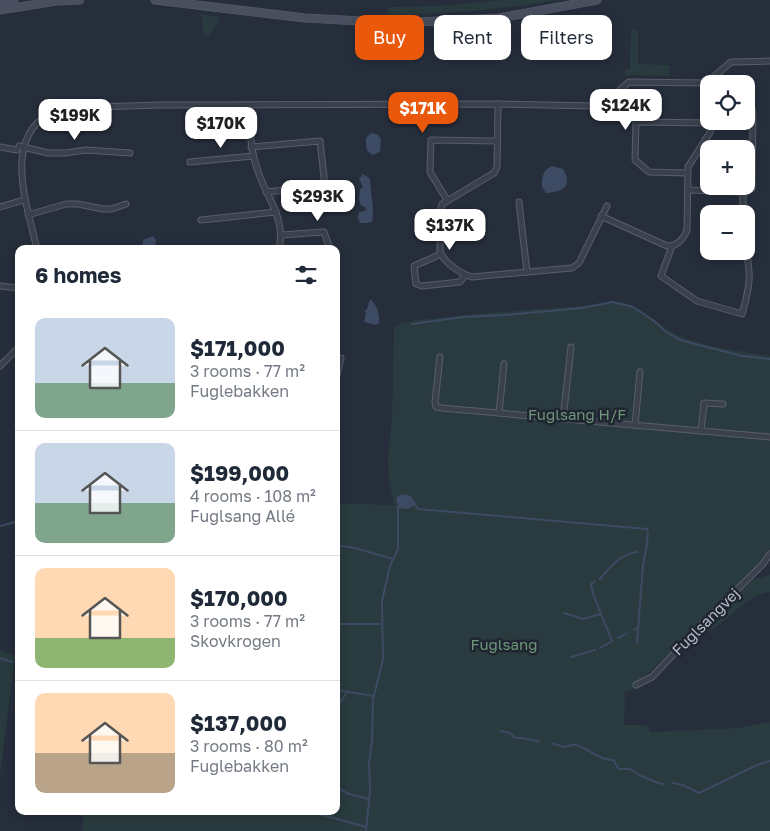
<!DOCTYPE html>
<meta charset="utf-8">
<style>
:root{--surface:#fff;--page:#f2f2f3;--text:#1f2937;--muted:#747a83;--line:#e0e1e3;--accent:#ea580c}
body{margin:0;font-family:"Golos Text",sans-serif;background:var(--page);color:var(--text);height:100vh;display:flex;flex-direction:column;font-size:19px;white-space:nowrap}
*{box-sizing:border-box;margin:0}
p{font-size:16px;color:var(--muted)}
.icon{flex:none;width:28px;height:28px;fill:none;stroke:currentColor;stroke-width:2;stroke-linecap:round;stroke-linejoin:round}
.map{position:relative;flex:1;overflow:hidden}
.panel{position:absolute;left:15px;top:245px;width:325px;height:570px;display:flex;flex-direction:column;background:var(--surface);border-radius:10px;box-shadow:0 2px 12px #0003}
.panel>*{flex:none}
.banner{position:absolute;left:355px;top:15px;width:340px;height:45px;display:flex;gap:10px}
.fabs{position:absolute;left:700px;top:75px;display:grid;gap:10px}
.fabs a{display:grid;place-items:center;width:55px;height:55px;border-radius:10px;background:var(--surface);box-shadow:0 2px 12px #0003;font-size:25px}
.price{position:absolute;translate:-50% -42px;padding:0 11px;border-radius:10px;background:#fff;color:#222;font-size:16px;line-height:32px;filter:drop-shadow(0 1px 2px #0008)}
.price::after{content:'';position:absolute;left:50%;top:30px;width:15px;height:11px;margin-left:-8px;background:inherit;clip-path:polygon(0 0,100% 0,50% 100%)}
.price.current{background:var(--accent);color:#fff}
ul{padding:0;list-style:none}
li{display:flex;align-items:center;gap:15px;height:125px;padding:0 20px}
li+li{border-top:1px solid var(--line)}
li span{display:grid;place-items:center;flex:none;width:140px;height:100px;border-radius:10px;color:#555}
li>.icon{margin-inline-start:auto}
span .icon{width:60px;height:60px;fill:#fffc;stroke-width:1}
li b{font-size:21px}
h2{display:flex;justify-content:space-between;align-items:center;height:60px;padding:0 20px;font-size:21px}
.chip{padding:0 18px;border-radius:10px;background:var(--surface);box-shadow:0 2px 12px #0003;font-size:18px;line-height:45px}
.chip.current{background:var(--accent);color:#fff}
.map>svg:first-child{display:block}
.green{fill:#293b3e}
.water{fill:#3d4a63}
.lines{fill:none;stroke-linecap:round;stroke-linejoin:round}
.stream{stroke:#3d4a63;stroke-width:2}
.street-casing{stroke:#585e6a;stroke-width:7}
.secondary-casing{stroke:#585e6a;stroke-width:9}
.street{stroke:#3a404c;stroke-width:5}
.secondary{stroke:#484f5f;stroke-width:8}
.labels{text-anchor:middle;stroke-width:5;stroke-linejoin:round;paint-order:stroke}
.park-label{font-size:15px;fill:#6f967b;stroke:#1f2531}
.street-label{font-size:15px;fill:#b6bbc7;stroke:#1f2531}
</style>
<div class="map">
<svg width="770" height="831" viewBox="0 0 770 831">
<rect width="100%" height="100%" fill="#262e3c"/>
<!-- green -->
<g class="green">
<path d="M 507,0 L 557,0 C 501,10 446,14 389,15 L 387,11 L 389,7 L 440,6 Z"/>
<polygon points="201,14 219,17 217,24 209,35 204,35"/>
<polygon points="631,30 638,30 638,64 669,65 669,76 631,75 625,76 625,69 630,69"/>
<path d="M 613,301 C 640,302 657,326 680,336 C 708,348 740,351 770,356 L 770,549 L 763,561 L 650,672 L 637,681 L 637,688 L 625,692 L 624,725 L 646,725 L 651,732 L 737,728 L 770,722 L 770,831 L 82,831 L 84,811 L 336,811 L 336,503 L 394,505 L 389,479 L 388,460 L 392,419 L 394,328 L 402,322 L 474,314 L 582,306 Z"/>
<path d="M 770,575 L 770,592 C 744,595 730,621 707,632 L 706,626 L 707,623 L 752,580 Z"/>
<polygon points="0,650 15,656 0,775"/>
</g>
<!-- water -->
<g class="water">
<path d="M 371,133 L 377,134 L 381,139 L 380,152 L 373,155 C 365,152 366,146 366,138 Z"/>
<path d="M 552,166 L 563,169 C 573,186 563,192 546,193 L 542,187 C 542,178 542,170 552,166 Z"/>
<path d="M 363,174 L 370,179 C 370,192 375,208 372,222 L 368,223 L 360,223 L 358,218 L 359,212 L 365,211 L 366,208 L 361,205 L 359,200 L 360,189 L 363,187 L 359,179 Z"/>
<polygon points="153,236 156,240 155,249 142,249 143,240"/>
<path d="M 370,299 C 377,304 380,315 379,323 L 376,325 L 364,322 L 366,313 L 364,312 L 367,309 Z"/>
<polygon points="402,494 411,496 416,504 408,509 399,508 396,498"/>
</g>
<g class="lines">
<!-- stream -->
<g class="stream">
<polyline points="412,324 463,317 504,315 582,308 613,302 633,307 654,321 665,331 680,340 742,356 770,359"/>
<polyline points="415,505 418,509 647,529 648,532 647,544 643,565 637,643"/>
<polyline points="0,526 19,521"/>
<polyline points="336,545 355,548 393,559"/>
<path d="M 600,579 C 609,568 622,553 637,552"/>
<polyline points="595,581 591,584 593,594 612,641 600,648"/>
<polyline points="564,613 583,619 601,614"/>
<polyline points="336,624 382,624"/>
<polyline points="634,630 638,627"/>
<polyline points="618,638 627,633"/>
<polyline points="571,657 595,650"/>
<polyline points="0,658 12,662"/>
<polyline points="336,690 374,696"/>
<polyline points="336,708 348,691"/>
<path d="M 500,731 L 510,733 L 515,738 C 523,737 530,740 539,741"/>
<path d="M 552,743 C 555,744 560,746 564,747 C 568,747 571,744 576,745 C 587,748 601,761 613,760 L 619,769 L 630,769 L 641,776 L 658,783 L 663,784"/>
<polyline points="673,783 683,785 699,793 757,765 770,761"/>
<polyline points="336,787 349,794 369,799"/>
<polyline points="308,811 366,827"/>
<polyline points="366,831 370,790 369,764 372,741 373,700 383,659 382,601 390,566 398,549 398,506"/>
</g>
<!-- street casing -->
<g class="street-casing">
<g id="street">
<path d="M 498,104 L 497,167 L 494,173 L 442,204 L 441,208 L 440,251 C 443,262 461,274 472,277 L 572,268 L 579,263 L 607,206"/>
<path d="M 249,106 C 250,128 250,150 258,171 C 267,199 286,218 279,249"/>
<polyline points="19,146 48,153 65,153 86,150 130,153"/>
<polyline points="0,147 17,150"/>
<polyline points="251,147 320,141 325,186 266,192"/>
<polyline points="190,162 253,156"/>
<polyline points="687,173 649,172 635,160 636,122 712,123"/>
<polyline points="688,190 743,192 752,189 753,116 752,108 746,108"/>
<polyline points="447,200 430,172 431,140 498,141"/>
<polyline points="519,202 527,272"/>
<polyline points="0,207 24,200"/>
<polyline points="743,214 743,192"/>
<polyline points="28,215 66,204 78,204 103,209 112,209 126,204"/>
<path d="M 601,216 L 667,246 C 676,247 684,239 687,230 L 688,167 L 711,131 L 712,121"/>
<polyline points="201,220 276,212"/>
<polyline points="281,235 324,232 330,249"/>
<path d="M 672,246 L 661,276 L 697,301 L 742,314 C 749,290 752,276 746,251"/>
<path d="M 37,249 C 25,198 0,129 62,108 L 161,105 L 498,104 L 595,106 L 605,103 L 629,82 L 705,83 L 709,81 L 731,62 L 770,61"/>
<polyline points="441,254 414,266 416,284 422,286 460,282 465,275"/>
<polyline points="0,286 19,288"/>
<polyline points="440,357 435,402 436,407 441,408 770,437"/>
<polyline points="0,366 19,347"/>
<polyline points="336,379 341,358"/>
<polyline points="499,413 504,364"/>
<polyline points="563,419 571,347"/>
<polyline points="635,425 640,372"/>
<polyline points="701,431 704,403 723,404"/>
<polyline points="636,685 652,677 698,628 763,564 770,554"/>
</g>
</g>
<!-- secondary casing -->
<g class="secondary-casing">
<g id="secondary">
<polyline points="155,0 305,18 398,23 499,18 597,0"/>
<polyline points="0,2 14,0"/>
<polyline points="0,10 56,1 80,0"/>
</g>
</g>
<!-- street -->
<use href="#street" class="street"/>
<!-- secondary -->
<use href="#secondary" class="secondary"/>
</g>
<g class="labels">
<!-- park labels -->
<g class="park-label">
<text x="577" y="420">Fuglsang H/F</text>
<text x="504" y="650">Fuglsang</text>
</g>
<!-- street labels -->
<g class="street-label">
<text transform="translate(706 622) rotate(-45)" y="5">Fuglsangvej</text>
</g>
</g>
</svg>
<div class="fabs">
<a><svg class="icon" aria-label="locate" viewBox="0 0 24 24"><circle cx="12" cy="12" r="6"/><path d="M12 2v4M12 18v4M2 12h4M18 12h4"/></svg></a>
<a>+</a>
<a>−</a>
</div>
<b class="price" style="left:626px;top:131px">$124K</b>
<b class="price current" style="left:423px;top:134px">$171K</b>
<b class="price" style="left:75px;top:141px">$199K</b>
<b class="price" style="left:221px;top:149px">$170K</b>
<b class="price" style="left:318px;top:222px">$293K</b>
<b class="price" style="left:450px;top:251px">$137K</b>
<div class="banner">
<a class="chip current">Buy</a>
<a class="chip">Rent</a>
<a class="chip">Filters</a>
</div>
<section class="panel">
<h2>6 homes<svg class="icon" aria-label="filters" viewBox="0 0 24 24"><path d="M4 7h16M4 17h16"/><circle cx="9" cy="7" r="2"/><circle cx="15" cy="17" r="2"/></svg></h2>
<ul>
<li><span style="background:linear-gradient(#c9d6e8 65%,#7fa58c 0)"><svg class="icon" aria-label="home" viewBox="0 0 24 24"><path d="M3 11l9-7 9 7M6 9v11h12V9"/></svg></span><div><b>$171,000</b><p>3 rooms · 77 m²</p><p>Fuglebakken</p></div></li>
<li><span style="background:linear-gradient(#c9d6e8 60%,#7fa58c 0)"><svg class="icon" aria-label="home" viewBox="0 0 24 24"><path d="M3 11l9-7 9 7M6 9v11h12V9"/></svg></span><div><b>$199,000</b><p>4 rooms · 108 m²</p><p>Fuglsang Allé</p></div></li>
<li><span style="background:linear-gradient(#ffd9b3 70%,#8fb573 0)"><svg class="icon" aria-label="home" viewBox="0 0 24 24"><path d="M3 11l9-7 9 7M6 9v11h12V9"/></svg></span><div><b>$170,000</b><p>3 rooms · 77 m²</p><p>Skovkrogen</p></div></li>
<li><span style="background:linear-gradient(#ffd9b3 60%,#b9a48a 0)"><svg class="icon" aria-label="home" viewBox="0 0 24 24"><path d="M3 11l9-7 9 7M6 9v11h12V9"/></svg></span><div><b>$137,000</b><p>3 rooms · 80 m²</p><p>Fuglebakken</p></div></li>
</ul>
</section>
</div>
